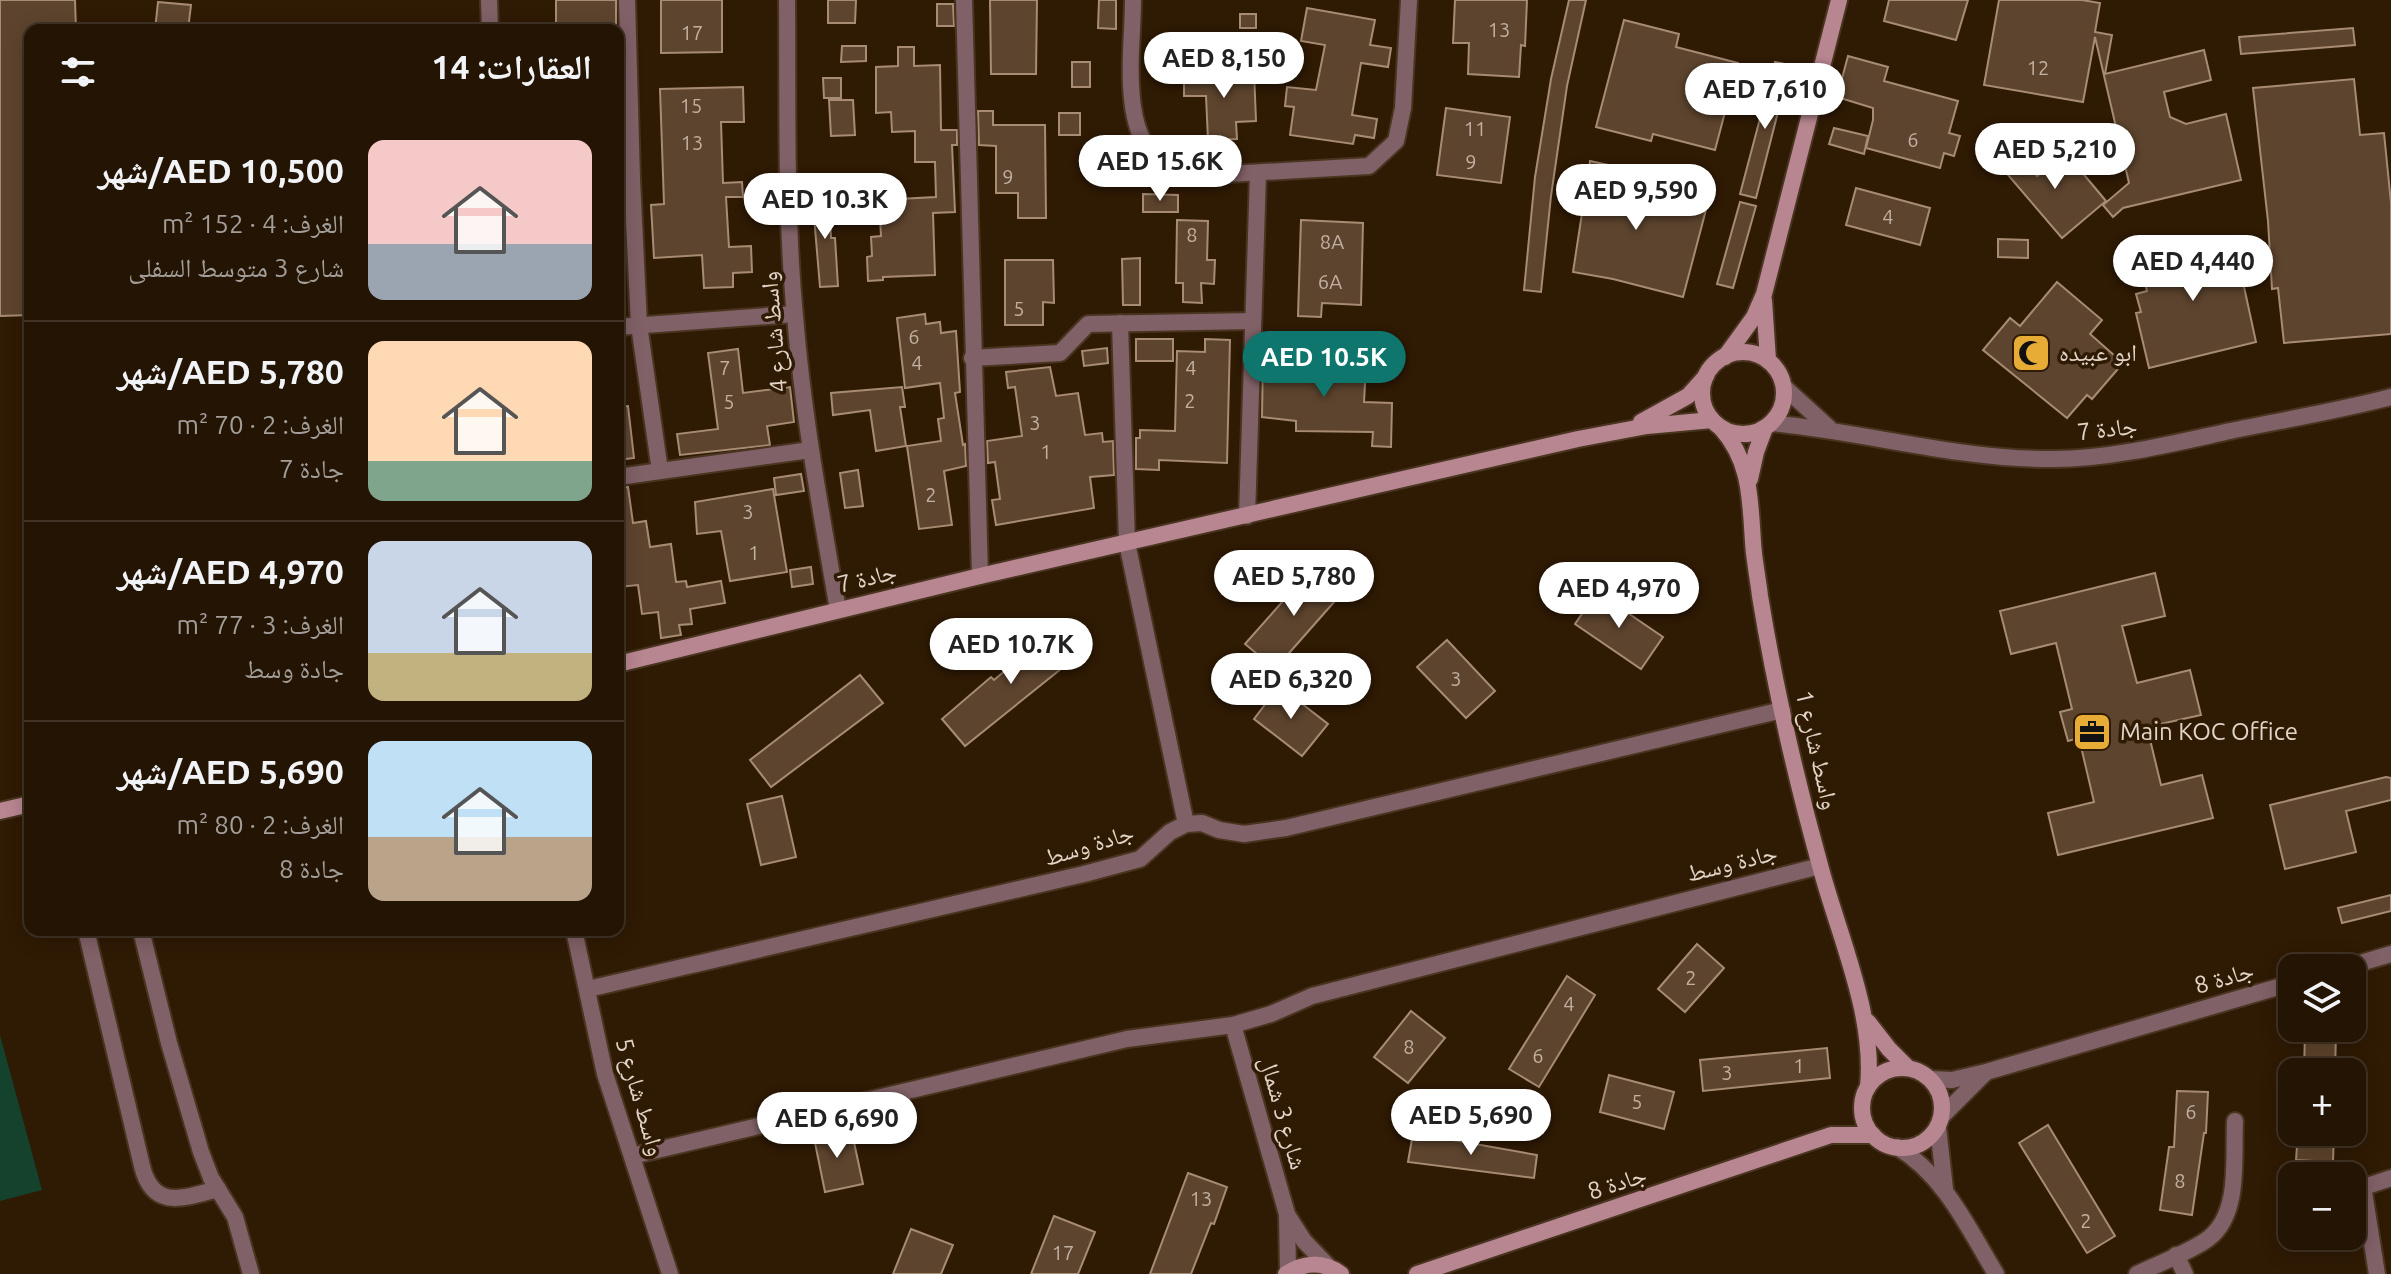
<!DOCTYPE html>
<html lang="ar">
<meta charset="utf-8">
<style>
:root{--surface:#231403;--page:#2f2112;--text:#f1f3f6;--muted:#a39e9a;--line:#403325;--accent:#0f766e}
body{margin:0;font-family:Ubuntu,"Noto Naskh Arabic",sans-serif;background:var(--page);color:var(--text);direction:rtl;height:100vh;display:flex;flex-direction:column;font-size:30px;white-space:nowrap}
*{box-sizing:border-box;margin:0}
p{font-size:26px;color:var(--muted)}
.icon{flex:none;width:44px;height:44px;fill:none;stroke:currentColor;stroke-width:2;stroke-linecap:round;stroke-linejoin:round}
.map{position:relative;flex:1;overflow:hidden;direction:ltr}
.drawer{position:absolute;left:24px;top:24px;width:600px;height:912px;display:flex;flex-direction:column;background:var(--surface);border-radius:16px;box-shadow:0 4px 20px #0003,0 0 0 2px var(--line);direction:rtl}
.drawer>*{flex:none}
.buttons{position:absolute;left:2278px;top:954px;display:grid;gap:16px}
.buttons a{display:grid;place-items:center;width:88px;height:88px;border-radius:16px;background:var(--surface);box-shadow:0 4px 20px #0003,0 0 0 2px var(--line);font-size:40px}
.price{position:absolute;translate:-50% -68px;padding:0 18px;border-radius:28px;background:#fff;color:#222;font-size:26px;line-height:52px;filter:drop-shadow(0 2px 4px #0008)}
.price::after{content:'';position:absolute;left:50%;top:48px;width:24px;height:18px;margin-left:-12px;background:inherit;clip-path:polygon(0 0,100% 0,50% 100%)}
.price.on{background:var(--accent);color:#fff}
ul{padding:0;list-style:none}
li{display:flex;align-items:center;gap:24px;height:200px;padding:0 32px}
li+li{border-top:2px solid var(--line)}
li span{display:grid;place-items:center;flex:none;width:224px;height:160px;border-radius:16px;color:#555}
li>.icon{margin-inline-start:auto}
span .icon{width:96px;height:96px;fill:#fffc;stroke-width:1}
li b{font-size:34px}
h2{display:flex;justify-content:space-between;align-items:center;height:96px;padding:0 32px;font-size:34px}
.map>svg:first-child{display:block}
.green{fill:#14422d}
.building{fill:#5d442e;stroke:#a78b73;stroke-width:2}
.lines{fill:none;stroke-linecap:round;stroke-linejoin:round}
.minor-casing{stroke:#48341f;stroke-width:20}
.tertiary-casing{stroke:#48341f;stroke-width:20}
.secondary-casing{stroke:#48341f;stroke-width:20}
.minor{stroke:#806167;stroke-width:16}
.tertiary{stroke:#806167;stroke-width:16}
.secondary{stroke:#b88691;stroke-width:16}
.labels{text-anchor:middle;stroke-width:7;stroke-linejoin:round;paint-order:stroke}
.number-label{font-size:20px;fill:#c1b0a1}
.street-label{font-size:24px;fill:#e2d4c7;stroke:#2f1a04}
.poi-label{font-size:24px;fill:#e2d4c7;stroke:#2f1a04;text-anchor:start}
</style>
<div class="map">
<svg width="2391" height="1274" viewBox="0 0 2391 1274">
<rect width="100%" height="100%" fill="#2f1a04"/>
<!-- green -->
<polygon class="green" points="0,1035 42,1190 0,1201"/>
<!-- building -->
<g class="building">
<polygon points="0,0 75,0 76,30 30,30 30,315 0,316"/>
<rect x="556" y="0" width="60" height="30"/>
<polygon points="661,0 722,0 722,52 661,53"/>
<polygon points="828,0 856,0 855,23 828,23"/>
<polygon points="990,0 1037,0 1036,74 991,74"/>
<polygon points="1099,0 1116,0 1116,29 1098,28"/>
<polygon points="1455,0 1527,0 1525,46 1521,45 1519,77 1468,74 1469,43 1453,43"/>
<polygon points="1569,0 1586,0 1567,86 1551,196 1541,292 1524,290 1535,177 1551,79"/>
<polygon points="1889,0 1968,0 1956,40 1884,21"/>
<polygon points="1999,0 2082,0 2100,3 2095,32 2112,35 2105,74 2204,50 2211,80 2164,92 2170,117 2186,124 2226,114 2241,180 2123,208 2113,217 2103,205 2129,183 2095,37 2083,102 1984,85"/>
<polygon points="158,2 191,5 188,30 155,30"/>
<polygon points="937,4 953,4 954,26 937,26"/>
<polygon points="1307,8 1375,20 1370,45 1391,48 1388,67 1361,63 1352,115 1377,119 1374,138 1355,135 1353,144 1290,135 1294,107 1285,106 1287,87 1316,90 1325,45 1301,41"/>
<rect x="1240" y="14" width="16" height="14"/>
<polygon points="1624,20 1679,34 1676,47 1738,63 1715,150 1653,134 1651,141 1596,127"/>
<polygon points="2353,28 2355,45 2241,54 2239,37"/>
<polygon points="842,46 866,46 866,61 841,62"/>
<polygon points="898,47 914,47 914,66 940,65 941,130 957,130 957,145 952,145 955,212 933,213 935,275 883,277 883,280 868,281 867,257 872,256 871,237 881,236 879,200 936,197 935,162 915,162 915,131 892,132 891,112 876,113 876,67 898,66"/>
<polygon points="1848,56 1888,67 1884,81 1958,101 1949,133 1960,136 1954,156 1944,153 1940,168 1866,148 1873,120 1873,108 1837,97"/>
<rect x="1072" y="62" width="18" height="25"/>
<polygon points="1775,62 1790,65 1756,198 1740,194"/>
<polygon points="1254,71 1256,121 1236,122 1237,139 1208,140 1206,96 1184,96 1184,73"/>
<polygon points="823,78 841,78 841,98 824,98"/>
<polygon points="2354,79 2360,135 2384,133 2391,203 2391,334 2284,343 2278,288 2272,289 2268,221 2253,88"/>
<polygon points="743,87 744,122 721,122 723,183 742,182 743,197 726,197 729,247 751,246 752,272 733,273 733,287 704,288 702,255 654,258 651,205 664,204 660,89"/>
<polygon points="829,100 853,100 855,135 831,136"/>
<polygon points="1446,108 1510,117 1501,183 1437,175"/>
<polygon points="978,111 993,111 993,125 1045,125 1046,218 1018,218 1018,193 996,193 996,146 979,145"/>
<rect x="1059" y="113" width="21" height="22"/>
<polygon points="1834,128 1868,136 1864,154 1829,144"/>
<polygon points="2014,148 2037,176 2065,152 2106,201 2062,238 1997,162"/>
<polygon points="1590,161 1645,173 1642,189 1707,206 1683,297 1613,279 1573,272"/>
<polygon points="1856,188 1930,208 1920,245 1846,225"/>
<polygon points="829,192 831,238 835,238 838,286 820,287 812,193"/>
<polygon points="1143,194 1178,195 1178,212 1143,212"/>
<polygon points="1740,202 1756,206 1733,288 1717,284"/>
<polygon points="1177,220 1208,221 1207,260 1215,260 1214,284 1201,283 1202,303 1183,302 1183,283 1176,283"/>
<polygon points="1301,220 1363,223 1361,305 1322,303 1321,317 1298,316"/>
<polygon points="2233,236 2256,342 2149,368 2136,313 2141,312 2136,294 2147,291 2139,258"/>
<polygon points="1998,239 2028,240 2028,258 1998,257"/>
<polygon points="1140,258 1140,305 1123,305 1122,259"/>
<polygon points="1005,260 1053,260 1054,303 1043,302 1043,325 1005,325"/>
<polygon points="2057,282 2102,320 2090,334 2123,363 2092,399 2087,395 2067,418 1983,350 2010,318 2020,326"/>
<polygon points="925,314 926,324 940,322 941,333 956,331 960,392 955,393 963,445 965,444 966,466 944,471 952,525 919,529 907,446 941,441 938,419 944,418 940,383 905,388 897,318"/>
<rect x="1136" y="339" width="37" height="22"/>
<polygon points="1205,339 1230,340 1227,463 1159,460 1159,470 1136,469 1136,438 1140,438 1140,430 1175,431 1177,351 1205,352"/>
<polygon points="1107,348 1108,363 1084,366 1082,351"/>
<polygon points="738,349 743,393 790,387 794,422 767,426 770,445 680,455 677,434 718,429 708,353"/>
<polygon points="1263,353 1281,354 1280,365 1366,366 1364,402 1392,403 1391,447 1372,446 1373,432 1296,431 1296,421 1262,417"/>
<polygon points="1050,367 1056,396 1078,393 1085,435 1102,433 1103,442 1113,441 1114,475 1090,477 1094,508 996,525 992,500 1000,499 995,462 988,463 987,441 1022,436 1015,387 1008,388 1006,372"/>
<polygon points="902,387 905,407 900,407 906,446 876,451 870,410 833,415 831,393"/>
<polygon points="628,406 634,458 618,460 618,407"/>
<polygon points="858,470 863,506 845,508 840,473"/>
<polygon points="801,474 804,491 776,495 774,478"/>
<polygon points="628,487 633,523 646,521 650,547 671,544 676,582 686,581 687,587 721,581 725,603 690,609 692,624 679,625 681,635 661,638 658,612 642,614 638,585 618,587 618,488"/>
<polygon points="773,489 787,572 730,581 721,531 697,534 695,502"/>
<polygon points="811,567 813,584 792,587 790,570"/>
<polygon points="1313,567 1342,593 1275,669 1245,644"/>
<polygon points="2155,573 2165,616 2122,626 2137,683 2190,670 2201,715 2147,727 2161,785 2202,775 2213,818 2058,855 2048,813 2094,802 2079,738 2068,741 2060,712 2072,709 2056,643 2011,654 2000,611"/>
<polygon points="1597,592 1663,637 1641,669 1575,624"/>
<polygon points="1059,625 1082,652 965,746 942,719 991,677 994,680"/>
<polygon points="1447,640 1495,691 1466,718 1417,667"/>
<polygon points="860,675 883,703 771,787 750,760"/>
<polygon points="1279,686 1328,724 1302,756 1254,719"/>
<polygon points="2386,777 2391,778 2391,800 2346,811 2356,852 2285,869 2270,805"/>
<polygon points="782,796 796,857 761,865 747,804"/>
<polygon points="2391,895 2391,911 2342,923 2338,908"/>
<polygon points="1697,944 1724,968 1685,1012 1658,989"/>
<polygon points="1567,976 1595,995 1539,1087 1509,1069"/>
<polygon points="1411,1011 1445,1038 1408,1083 1374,1057"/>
<polygon points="2305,1032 2336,1033 2335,1072 2304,1072"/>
<polygon points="1827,1048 1830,1078 1703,1091 1700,1060"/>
<polygon points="1609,1075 1674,1092 1664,1129 1600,1112"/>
<polygon points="2177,1091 2208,1092 2206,1133 2204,1133 2192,1215 2160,1210 2169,1147 2174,1147"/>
<polygon points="2048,1125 2115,1236 2087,1253 2019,1143"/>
<polygon points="832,1128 834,1137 852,1133 863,1184 825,1192 813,1133"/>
<polygon points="2298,1132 2334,1132 2333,1162 2296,1160"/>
<polygon points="1413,1133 1537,1155 1534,1178 1408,1162"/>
<polygon points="1188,1173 1227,1187 1214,1224 1211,1223 1191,1274 1150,1274"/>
<polygon points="1054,1216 1095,1232 1078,1274 1031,1274"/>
<polygon points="911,1229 953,1245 941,1274 893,1274"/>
</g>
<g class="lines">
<!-- minor casing -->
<g class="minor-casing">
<g id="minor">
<polyline points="489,0 490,30"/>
<polyline points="627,0 632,179 639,325 660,471"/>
<path d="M 787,0 C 788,105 785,211 795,316 C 803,415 821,512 838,610"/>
<polyline points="964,0 980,576"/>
<path d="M 1133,0 C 1133,50 1118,134 1164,166 C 1172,172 1185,174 1194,176 L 1369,166 L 1396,141 L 1403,108 L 1409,0"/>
<polyline points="1120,323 1127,543 1186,824"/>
<polyline points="618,327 794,314"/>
<polyline points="972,358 1060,353 1088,324 1253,321"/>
<polyline points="1784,387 1829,428"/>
<path d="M 1771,423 C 1867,432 1959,460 2055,459 C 2111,459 2175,443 2230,431 C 2283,420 2338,411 2391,397"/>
<polyline points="618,477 810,450"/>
<polyline points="1247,516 1258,174"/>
<path d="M 86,930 L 142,1166 C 153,1211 184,1198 218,1189"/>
<polyline points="141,930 169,1043 201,1152 211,1178 235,1217 251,1274"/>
<polyline points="574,930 605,1074 670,1274"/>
<polyline points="2344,968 2391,954"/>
<polyline points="588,989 1084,874 1140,859 1170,832 1186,824 1202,823 1219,830 1244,834 1286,828 1782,710"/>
<polyline points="1233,1025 1287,1214 1288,1272"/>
<polyline points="1931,1079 1952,1080 1986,1072 2292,983"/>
<polyline points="1942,1116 1985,1073"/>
<polyline points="632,1156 1127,1039 1233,1025 1271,1014 1312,996 1820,866"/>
<polyline points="2363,1186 2377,1274"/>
<polyline points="2352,1191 2391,1178"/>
<polyline points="1288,1216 1304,1241 1328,1266"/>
<polyline points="2176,1255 2185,1274"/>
<path d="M 2137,1274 C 2157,1264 2193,1251 2209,1238 C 2241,1213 2233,1157 2235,1121"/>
</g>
</g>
<!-- tertiary casing -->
<g class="tertiary-casing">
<g id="tertiary">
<polyline points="1938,1127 1945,1189"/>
<path d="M 1897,1147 C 1945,1176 1968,1228 1996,1274"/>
</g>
</g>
<!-- secondary casing -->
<g class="secondary-casing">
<g id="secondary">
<polyline points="1764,300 1768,360"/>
<circle cx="1743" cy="393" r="41"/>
<polyline points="1725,357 1754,317 1764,294 1839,0"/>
<polyline points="1641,422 1688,396 1706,376"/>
<path d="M 1721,428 C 1751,462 1750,499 1753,542 C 1754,560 1758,578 1760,596 C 1775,688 1796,779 1821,869 C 1840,939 1875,1015 1868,1087"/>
<polyline points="1750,479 1756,452 1765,428"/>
<polyline points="618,664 980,576 1578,439 1647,426 1712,420"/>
<polyline points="0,811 30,804"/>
<polyline points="1868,1022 1889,1049 1908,1068"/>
<circle cx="1902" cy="1108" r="40"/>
<path d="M 1286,1274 C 1304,1262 1323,1261 1341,1274"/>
<polyline points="1417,1274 1831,1135 1873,1135"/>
</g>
</g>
<!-- minor -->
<use href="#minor" class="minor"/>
<!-- tertiary -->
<use href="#tertiary" class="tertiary"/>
<!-- secondary -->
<use href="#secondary" class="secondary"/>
</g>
<!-- icons -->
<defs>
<g id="mosque-square" transform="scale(2)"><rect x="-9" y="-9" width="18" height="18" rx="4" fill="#e7ac36" stroke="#2f1a04"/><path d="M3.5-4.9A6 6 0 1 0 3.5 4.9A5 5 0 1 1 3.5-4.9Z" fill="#111"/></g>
<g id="office-square" transform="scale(2)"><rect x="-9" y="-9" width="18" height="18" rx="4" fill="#e7ac36" stroke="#2f1a04"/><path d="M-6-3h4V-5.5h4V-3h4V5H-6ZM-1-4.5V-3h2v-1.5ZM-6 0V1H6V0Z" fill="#111"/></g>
</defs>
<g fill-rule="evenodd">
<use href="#mosque-square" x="2031" y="353"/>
<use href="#office-square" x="2092" y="732"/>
</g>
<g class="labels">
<!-- number labels -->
<g class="number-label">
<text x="1499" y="37">13</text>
<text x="692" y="40">17</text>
<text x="2038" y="75">12</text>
<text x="691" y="113">15</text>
<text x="1475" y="136">11</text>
<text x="1913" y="147">6</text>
<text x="692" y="150">13</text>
<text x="1471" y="169">9</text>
<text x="1008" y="184">9</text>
<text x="1888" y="224">4</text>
<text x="1192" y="242">8</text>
<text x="1332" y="249">8A</text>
<text x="1330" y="289">6A</text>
<text x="1019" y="316">5</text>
<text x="914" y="344">6</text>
<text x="917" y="370">4</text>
<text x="725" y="375">7</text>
<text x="1191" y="375">4</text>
<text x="1190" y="408">2</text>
<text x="729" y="409">5</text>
<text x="1035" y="430">3</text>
<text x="1046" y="459">1</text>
<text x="931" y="502">2</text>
<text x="748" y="519">3</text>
<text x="754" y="560">1</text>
<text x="1456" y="686">3</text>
<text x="1691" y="985">2</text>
<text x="1569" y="1011">4</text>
<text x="1409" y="1054">8</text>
<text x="1538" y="1063">6</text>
<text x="1799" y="1073">1</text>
<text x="1727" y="1080">3</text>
<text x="1637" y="1109">5</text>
<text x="2191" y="1119">6</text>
<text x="2180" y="1188">8</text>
<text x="1201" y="1206">13</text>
<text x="2086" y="1228">2</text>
<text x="1063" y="1260">17</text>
</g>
<!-- street labels -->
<g class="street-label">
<text transform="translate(774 332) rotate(-95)" y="8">واسط شارع 4</text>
<text transform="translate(2107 429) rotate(-7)" y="8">جادة 7</text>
<text transform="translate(867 578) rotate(-14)" y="8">جادة 7</text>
<text transform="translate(1817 750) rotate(77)" y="8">واسط شارع 1</text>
<text transform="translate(1089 845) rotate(-17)" y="8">جادة وسط</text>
<text transform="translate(1732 863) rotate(-14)" y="8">جادة وسط</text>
<text transform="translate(2224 978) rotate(-16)" y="8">جادة 8</text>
<text transform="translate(640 1097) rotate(74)" y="8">واسط شارع 5</text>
<text transform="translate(1283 1113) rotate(74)" y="8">شارع 3 شمال</text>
<text transform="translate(1617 1183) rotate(-18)" y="8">جادة 8</text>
</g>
<!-- poi labels -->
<g class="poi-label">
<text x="2059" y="361">ابو عبيده</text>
<text x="2120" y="740">Main KOC Office</text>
</g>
</g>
</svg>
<div class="buttons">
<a><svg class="icon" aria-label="layers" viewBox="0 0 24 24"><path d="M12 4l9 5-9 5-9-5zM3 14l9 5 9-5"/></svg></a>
<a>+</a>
<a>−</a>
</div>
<b class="price" style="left:1224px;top:100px">AED 8,150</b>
<b class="price" style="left:1765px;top:131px">AED 7,610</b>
<b class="price" style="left:2055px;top:191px">AED 5,210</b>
<b class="price" style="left:1160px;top:203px">AED 15.6K</b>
<b class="price" style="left:1636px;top:232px">AED 9,590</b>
<b class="price" style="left:825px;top:241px">AED 10.3K</b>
<b class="price" style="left:2193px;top:303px">AED 4,440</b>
<b class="price on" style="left:1324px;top:399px">AED 10.5K</b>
<b class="price" style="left:1294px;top:618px">AED 5,780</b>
<b class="price" style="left:1619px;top:630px">AED 4,970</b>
<b class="price" style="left:1011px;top:686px">AED 10.7K</b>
<b class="price" style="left:1291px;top:721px">AED 6,320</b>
<b class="price" style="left:1471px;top:1157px">AED 5,690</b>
<b class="price" style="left:837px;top:1160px">AED 6,690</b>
<section class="drawer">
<h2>العقارات: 14<svg class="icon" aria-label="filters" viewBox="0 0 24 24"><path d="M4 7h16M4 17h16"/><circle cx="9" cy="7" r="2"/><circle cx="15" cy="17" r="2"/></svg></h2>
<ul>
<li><span style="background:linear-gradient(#f6c9c9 65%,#9aa5b1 0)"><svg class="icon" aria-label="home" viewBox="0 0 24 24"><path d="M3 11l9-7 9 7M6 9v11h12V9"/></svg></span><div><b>AED 10,500/شهر</b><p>الغرف: 4 · 152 m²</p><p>شارع 3 متوسط السفلى</p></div></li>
<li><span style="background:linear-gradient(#ffd9b3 75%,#7fa58c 0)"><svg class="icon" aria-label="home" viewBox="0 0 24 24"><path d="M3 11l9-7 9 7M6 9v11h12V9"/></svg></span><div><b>AED 5,780/شهر</b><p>الغرف: 2 · 70 m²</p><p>جادة 7</p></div></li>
<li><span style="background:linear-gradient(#c9d6e8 70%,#c2b280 0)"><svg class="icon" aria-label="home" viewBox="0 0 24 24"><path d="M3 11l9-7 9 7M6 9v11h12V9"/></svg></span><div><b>AED 4,970/شهر</b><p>الغرف: 3 · 77 m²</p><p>جادة وسط</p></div></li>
<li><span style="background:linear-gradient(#bfe0f5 60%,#b9a48a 0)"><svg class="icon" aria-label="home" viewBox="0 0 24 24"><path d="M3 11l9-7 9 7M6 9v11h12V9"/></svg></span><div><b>AED 5,690/شهر</b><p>الغرف: 2 · 80 m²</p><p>جادة 8</p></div></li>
</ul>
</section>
</div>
